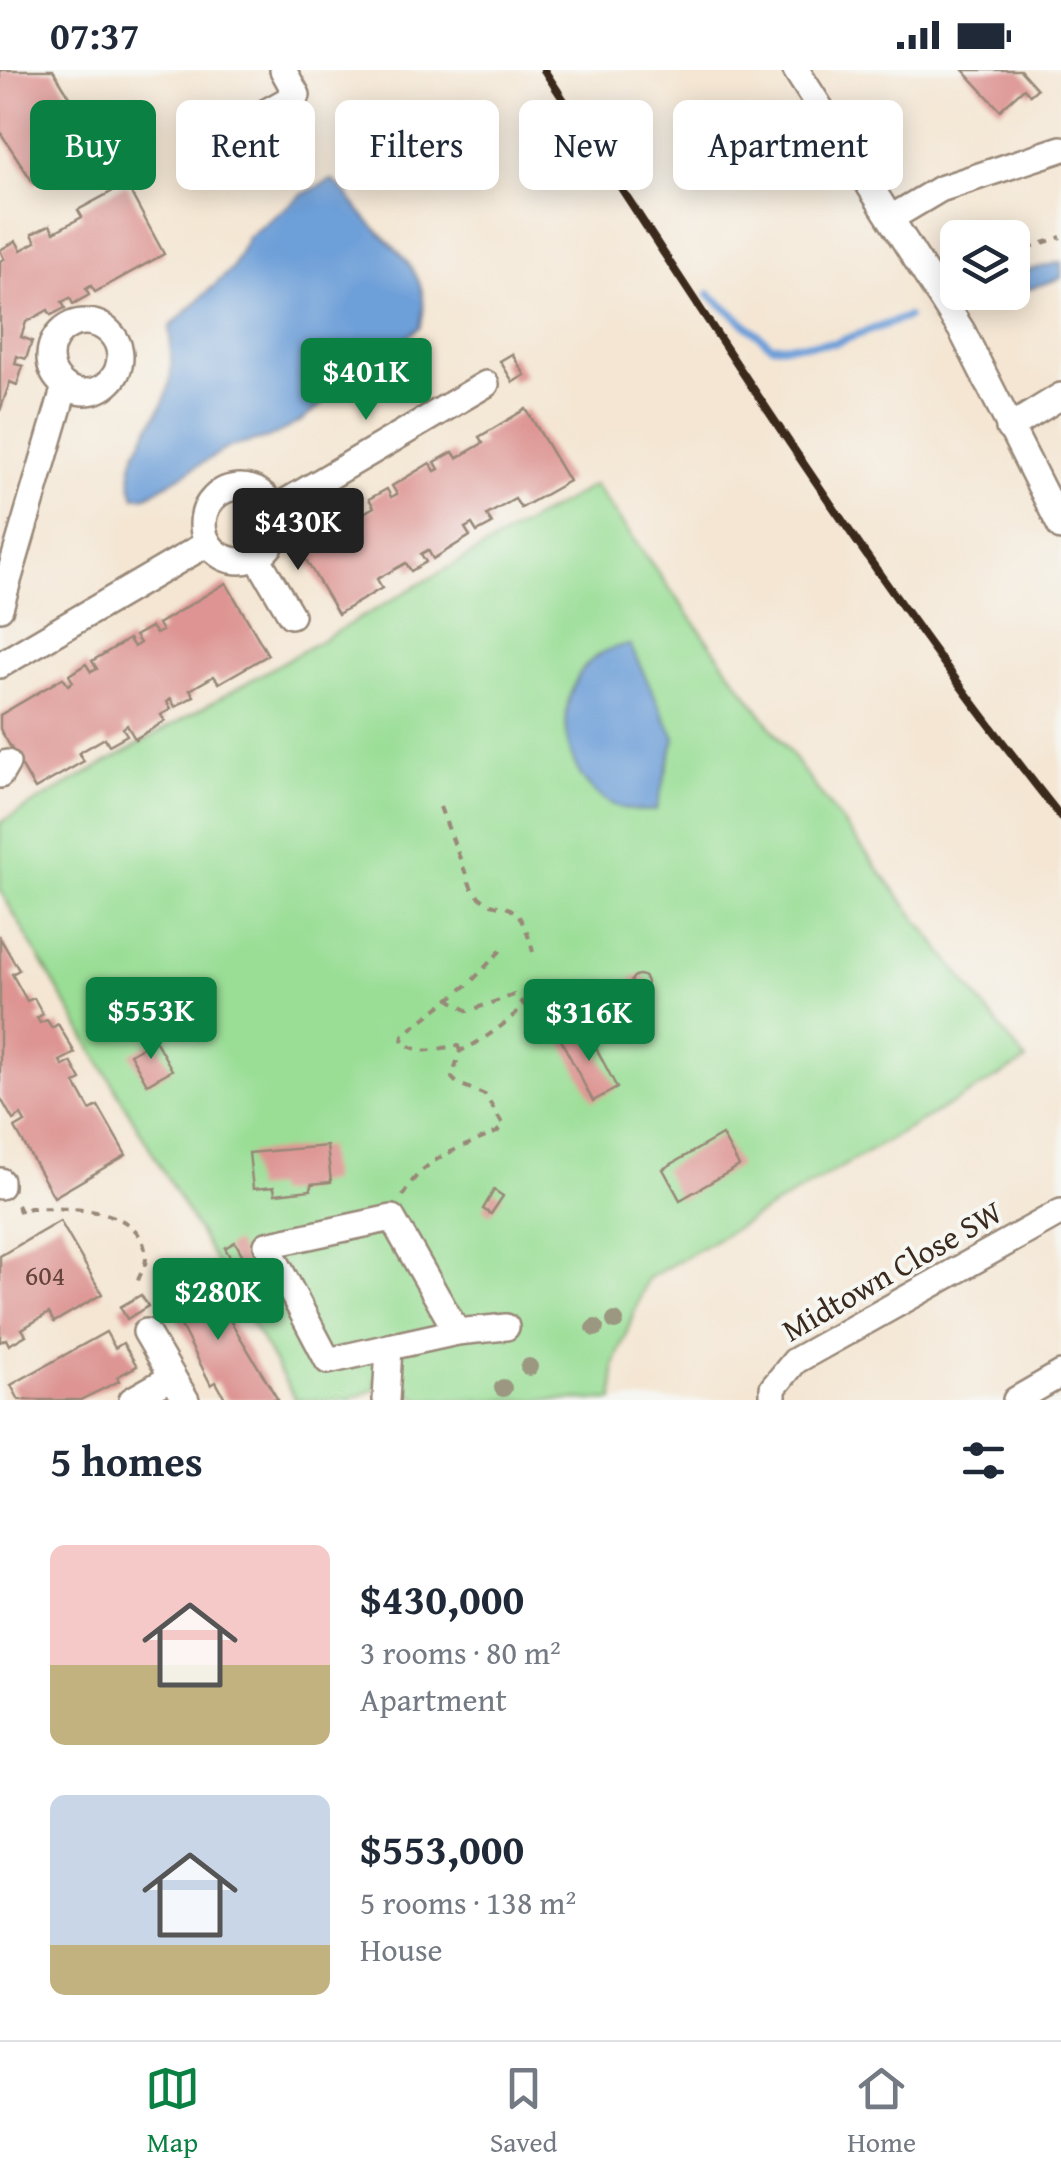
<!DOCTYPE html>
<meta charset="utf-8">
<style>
:root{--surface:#fff;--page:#f2f2f3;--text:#1f2937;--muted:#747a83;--line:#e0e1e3;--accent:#0b8043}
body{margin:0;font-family:"Gentium Book Plus",serif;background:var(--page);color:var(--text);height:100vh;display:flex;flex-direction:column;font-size:38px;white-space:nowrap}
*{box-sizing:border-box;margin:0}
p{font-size:32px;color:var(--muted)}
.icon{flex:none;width:55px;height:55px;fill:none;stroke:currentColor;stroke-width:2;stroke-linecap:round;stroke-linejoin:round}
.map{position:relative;height:1330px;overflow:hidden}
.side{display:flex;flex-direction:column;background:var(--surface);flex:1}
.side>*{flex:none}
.top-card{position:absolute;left:30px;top:30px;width:1002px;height:90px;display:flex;gap:20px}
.fabs{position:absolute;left:940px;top:150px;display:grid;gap:20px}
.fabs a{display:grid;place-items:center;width:90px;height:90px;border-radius:15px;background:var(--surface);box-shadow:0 5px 25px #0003;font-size:50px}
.price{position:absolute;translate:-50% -85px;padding:0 22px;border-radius:10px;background:var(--accent);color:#fff;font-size:32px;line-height:65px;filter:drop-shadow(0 2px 5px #0008)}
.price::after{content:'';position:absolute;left:50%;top:60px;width:30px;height:22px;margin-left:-15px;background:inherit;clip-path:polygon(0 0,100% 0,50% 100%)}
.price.on{background:#222;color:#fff}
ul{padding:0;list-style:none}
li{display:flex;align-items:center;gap:30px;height:250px;padding:0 50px}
li span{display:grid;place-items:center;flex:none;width:280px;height:200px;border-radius:15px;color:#555}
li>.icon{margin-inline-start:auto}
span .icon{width:120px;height:120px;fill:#fffc;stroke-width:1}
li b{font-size:42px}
h2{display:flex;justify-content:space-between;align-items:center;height:120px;padding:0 50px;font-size:42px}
.pill{padding:0 35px;border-radius:15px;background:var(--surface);box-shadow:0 5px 25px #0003;font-size:35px;line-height:90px}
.pill.on{background:var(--accent);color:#fff}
.status{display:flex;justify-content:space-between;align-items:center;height:70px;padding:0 50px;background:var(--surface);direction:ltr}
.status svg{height:28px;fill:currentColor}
.menu{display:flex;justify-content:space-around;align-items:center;height:140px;border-top:2px solid var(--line);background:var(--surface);font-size:28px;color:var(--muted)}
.menu a{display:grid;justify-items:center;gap:5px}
.menu .on{color:var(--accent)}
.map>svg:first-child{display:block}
.green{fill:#9ade96;stroke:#6a845a;stroke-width:2.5}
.water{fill:#6d9fd8;stroke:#54647b;stroke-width:2.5}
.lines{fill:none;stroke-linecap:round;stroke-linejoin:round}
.stream{stroke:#6d9fd8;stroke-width:8}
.building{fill:#dd9492}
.minor-casing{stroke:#988878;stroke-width:30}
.path{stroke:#988878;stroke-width:4;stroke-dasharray:8 8;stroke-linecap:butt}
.minor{stroke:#fff;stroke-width:25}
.rail{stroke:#3b2a1e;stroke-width:8}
.tree{fill:#9b9780}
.labels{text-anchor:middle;stroke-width:8;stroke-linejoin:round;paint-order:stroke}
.number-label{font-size:28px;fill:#64443b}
.street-label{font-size:32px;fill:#3b2a1e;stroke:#f6f6f2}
</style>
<div class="status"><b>07:37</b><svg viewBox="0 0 49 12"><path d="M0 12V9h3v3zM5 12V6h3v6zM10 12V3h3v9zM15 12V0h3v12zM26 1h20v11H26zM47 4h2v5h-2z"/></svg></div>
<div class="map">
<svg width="1061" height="1330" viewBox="0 0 1061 1330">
<rect width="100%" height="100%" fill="#f6f6f2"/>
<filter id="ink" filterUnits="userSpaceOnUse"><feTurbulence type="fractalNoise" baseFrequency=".01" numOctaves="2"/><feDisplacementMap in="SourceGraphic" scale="20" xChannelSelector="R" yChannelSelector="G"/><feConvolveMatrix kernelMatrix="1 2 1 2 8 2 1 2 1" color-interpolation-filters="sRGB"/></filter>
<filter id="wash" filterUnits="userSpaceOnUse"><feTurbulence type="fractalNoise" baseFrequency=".0048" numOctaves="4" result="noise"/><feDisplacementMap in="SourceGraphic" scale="40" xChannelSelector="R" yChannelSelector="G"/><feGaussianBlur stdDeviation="2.25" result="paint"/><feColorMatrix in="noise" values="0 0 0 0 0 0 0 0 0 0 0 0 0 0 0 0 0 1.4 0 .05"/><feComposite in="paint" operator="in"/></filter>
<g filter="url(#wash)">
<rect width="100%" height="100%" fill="#f4e6d3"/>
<!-- green -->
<polygon class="green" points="594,415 806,705 1026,991 647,1209 614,1295 614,1330 421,1330 376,1308 376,1319 347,1330 296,1330 0,820 0,753"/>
<!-- water -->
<g class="water">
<path d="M 332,110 C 348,122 355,137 368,151 C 399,183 435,208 420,257 L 301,351 L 268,368 L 229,377 L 147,426 L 135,427 C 117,382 162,354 170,312 C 173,295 170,275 170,257 L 232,199 L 248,167 L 303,124 Z"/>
<polygon points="1061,192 1061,208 1001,228 991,223 1012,222 1013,204"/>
<path d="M 630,575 L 675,668 L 656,740 C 550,754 534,582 630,575 Z"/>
</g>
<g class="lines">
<!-- stream -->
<polyline class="stream" points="709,224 772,276 835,273 907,247"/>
</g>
<g id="blocks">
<!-- building -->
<g class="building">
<polygon points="0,0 53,0 102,78 55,112 46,106 34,114 0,62"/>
<polygon points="963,0 1020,0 1037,19 1030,25 1024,18 1000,40"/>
<polygon points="126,114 164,184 95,222 91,216 86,219 89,225 73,234 70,228 62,232 65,238 51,245 48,240 26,252 21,267 32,271 26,289 17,286 15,294 23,296 17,315 10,312 0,341 0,191 4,189 0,180 16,171 21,180 36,172 32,164 50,155 54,162 82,147 78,140"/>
<polygon points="512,284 525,305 513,312 500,291"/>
<polygon points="526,339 569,411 521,438 515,429 487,445 492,454 477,462 472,454 465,458 470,466 433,489 428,480 421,484 426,492 411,501 406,493 377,509 382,518 338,544 296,473 341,446 346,453 374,437 369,429 387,419 391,427 397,424 392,416 430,393 435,401 439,399 435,392 453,382 457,388 483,373 479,367"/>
<polygon points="226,513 268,585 219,613 214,606 190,620 194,626 175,637 171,629 167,632 171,639 161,645 165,651 135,669 127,655 123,658 127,665 109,675 105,668 79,683 84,691 35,719 0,659 0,645 63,608 68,615 73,612 69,605 86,594 91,602 97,599 92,591 129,569 134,577 140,573 135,566 151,557 156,564 162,561 158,554"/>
<polygon points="0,868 19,900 12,904 27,931 34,928 43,944 37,948 40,953 47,950 52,958 58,954 75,983 60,991 63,996 71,992 81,1010 75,1013 90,1040 98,1036 126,1085 54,1127 15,1058 25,1052 21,1045 13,1050 0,1027"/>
<circle cx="639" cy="913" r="8"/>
<polygon points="585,957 617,1018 593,1031 561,970"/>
<polygon points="155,970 172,1000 147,1014 130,984"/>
<polygon points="722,1065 739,1096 680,1130 663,1099"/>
<polygon points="327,1076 331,1112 311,1114 311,1120 275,1124 274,1117 253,1119 249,1083"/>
<polygon points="494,1120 503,1126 491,1144 483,1139"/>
<polygon points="60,1151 102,1224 54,1252 49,1243 22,1259 26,1265 9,1275 6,1269 0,1272 0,1186"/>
<polygon points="235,1172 247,1193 237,1199 225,1178"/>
<polygon points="207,1204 214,1215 210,1217 278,1330 226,1330 216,1312 211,1315 173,1240 169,1242 161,1229"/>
<polygon points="141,1225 148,1236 127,1249 120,1237"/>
<polygon points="106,1262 115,1278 123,1273 137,1296 117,1307 119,1311 80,1330 19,1330 11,1315"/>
</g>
</g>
</g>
<g filter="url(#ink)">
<use href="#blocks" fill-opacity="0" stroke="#988878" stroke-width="2.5"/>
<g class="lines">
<!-- minor casing -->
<g class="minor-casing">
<g id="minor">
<polyline points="796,0 962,261 1061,457"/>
<polyline points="241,56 297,25 283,0"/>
<polyline points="891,148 940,119 1061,79"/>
<circle cx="85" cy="287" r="35"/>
<polyline points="1009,358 1061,326"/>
<circle cx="240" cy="454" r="37"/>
<polyline points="274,439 486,314"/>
<polyline points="257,487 291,545"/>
<polyline points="0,538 65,316"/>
<polyline points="0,595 208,473"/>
<polyline points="0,705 7,693"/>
<polyline points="0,1111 0,1116"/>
<polyline points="146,1262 186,1330"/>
<polyline points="389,1277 328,1291 267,1175 392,1148 457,1262"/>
<polyline points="132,1330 172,1307"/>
<polyline points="386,1330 389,1277 457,1262 506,1257"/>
<polyline points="773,1330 773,1318 795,1291 1061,1142"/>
<polyline points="1016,1330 1061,1304"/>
</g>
</g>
<!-- path -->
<g class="path">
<polyline points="1012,183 1061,167"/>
<path d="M 440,737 L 471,817 C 498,856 514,810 533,882"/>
<path d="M 460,981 L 458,976 C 433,978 425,987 402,972 L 403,965 L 471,912 L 502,879"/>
<path d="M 403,1126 C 423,1086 461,1079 497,1062 L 503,1055 L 485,1025 L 457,1013 L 452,1008 L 460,981 C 478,974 513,950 524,934 L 514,925 L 468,941 L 449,929"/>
<path d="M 17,1135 L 21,1143 L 29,1138 C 65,1139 144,1133 146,1188 C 146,1199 137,1206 137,1217"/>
</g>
<!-- minor -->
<use href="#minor" class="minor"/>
<!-- rail -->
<path class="rail" d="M 544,0 C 710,253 872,510 1061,747"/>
</g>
<!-- trees -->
<g class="tree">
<circle cx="615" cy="1251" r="9"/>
<circle cx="595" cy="1258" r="9"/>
<circle cx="529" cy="1297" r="9"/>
<circle cx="503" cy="1318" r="9"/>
</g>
</g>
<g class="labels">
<!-- number labels -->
<g class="number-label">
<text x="45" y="1215">604</text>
</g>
<!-- street labels -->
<g class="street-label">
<text transform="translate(892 1201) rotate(-30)" y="11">Midtown Close SW</text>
</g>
</g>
</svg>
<div class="fabs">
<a><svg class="icon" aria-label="layers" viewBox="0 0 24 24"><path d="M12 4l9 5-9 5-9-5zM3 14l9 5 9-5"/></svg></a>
</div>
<b class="price" style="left:366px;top:353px">$401K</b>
<b class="price on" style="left:298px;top:503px">$430K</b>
<b class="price" style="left:151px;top:992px">$553K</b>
<b class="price" style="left:589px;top:994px">$316K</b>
<b class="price" style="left:218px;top:1273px">$280K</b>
<div class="top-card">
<a class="pill on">Buy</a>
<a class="pill">Rent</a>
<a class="pill">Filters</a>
<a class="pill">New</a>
<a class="pill">Apartment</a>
</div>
</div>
<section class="side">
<h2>5 homes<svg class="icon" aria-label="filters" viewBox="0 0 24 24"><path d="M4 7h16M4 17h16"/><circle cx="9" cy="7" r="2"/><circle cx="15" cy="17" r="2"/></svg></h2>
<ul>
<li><span style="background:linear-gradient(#f6c9c9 60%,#c2b280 0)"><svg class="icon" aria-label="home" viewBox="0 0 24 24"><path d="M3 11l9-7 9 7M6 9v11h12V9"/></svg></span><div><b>$430,000</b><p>3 rooms · 80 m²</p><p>Apartment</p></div></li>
<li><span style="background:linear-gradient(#c9d6e8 75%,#c2b280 0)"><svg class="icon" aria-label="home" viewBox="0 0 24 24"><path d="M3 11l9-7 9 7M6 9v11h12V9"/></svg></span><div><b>$553,000</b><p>5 rooms · 138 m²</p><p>House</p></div></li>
</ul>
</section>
<nav class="menu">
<a class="on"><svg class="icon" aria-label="map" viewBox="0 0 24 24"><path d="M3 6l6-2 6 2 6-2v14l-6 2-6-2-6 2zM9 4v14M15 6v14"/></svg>Map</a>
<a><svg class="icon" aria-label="saved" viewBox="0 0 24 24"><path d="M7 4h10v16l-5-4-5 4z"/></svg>Saved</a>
<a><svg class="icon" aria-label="home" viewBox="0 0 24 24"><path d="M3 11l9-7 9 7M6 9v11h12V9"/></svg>Home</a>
</nav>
